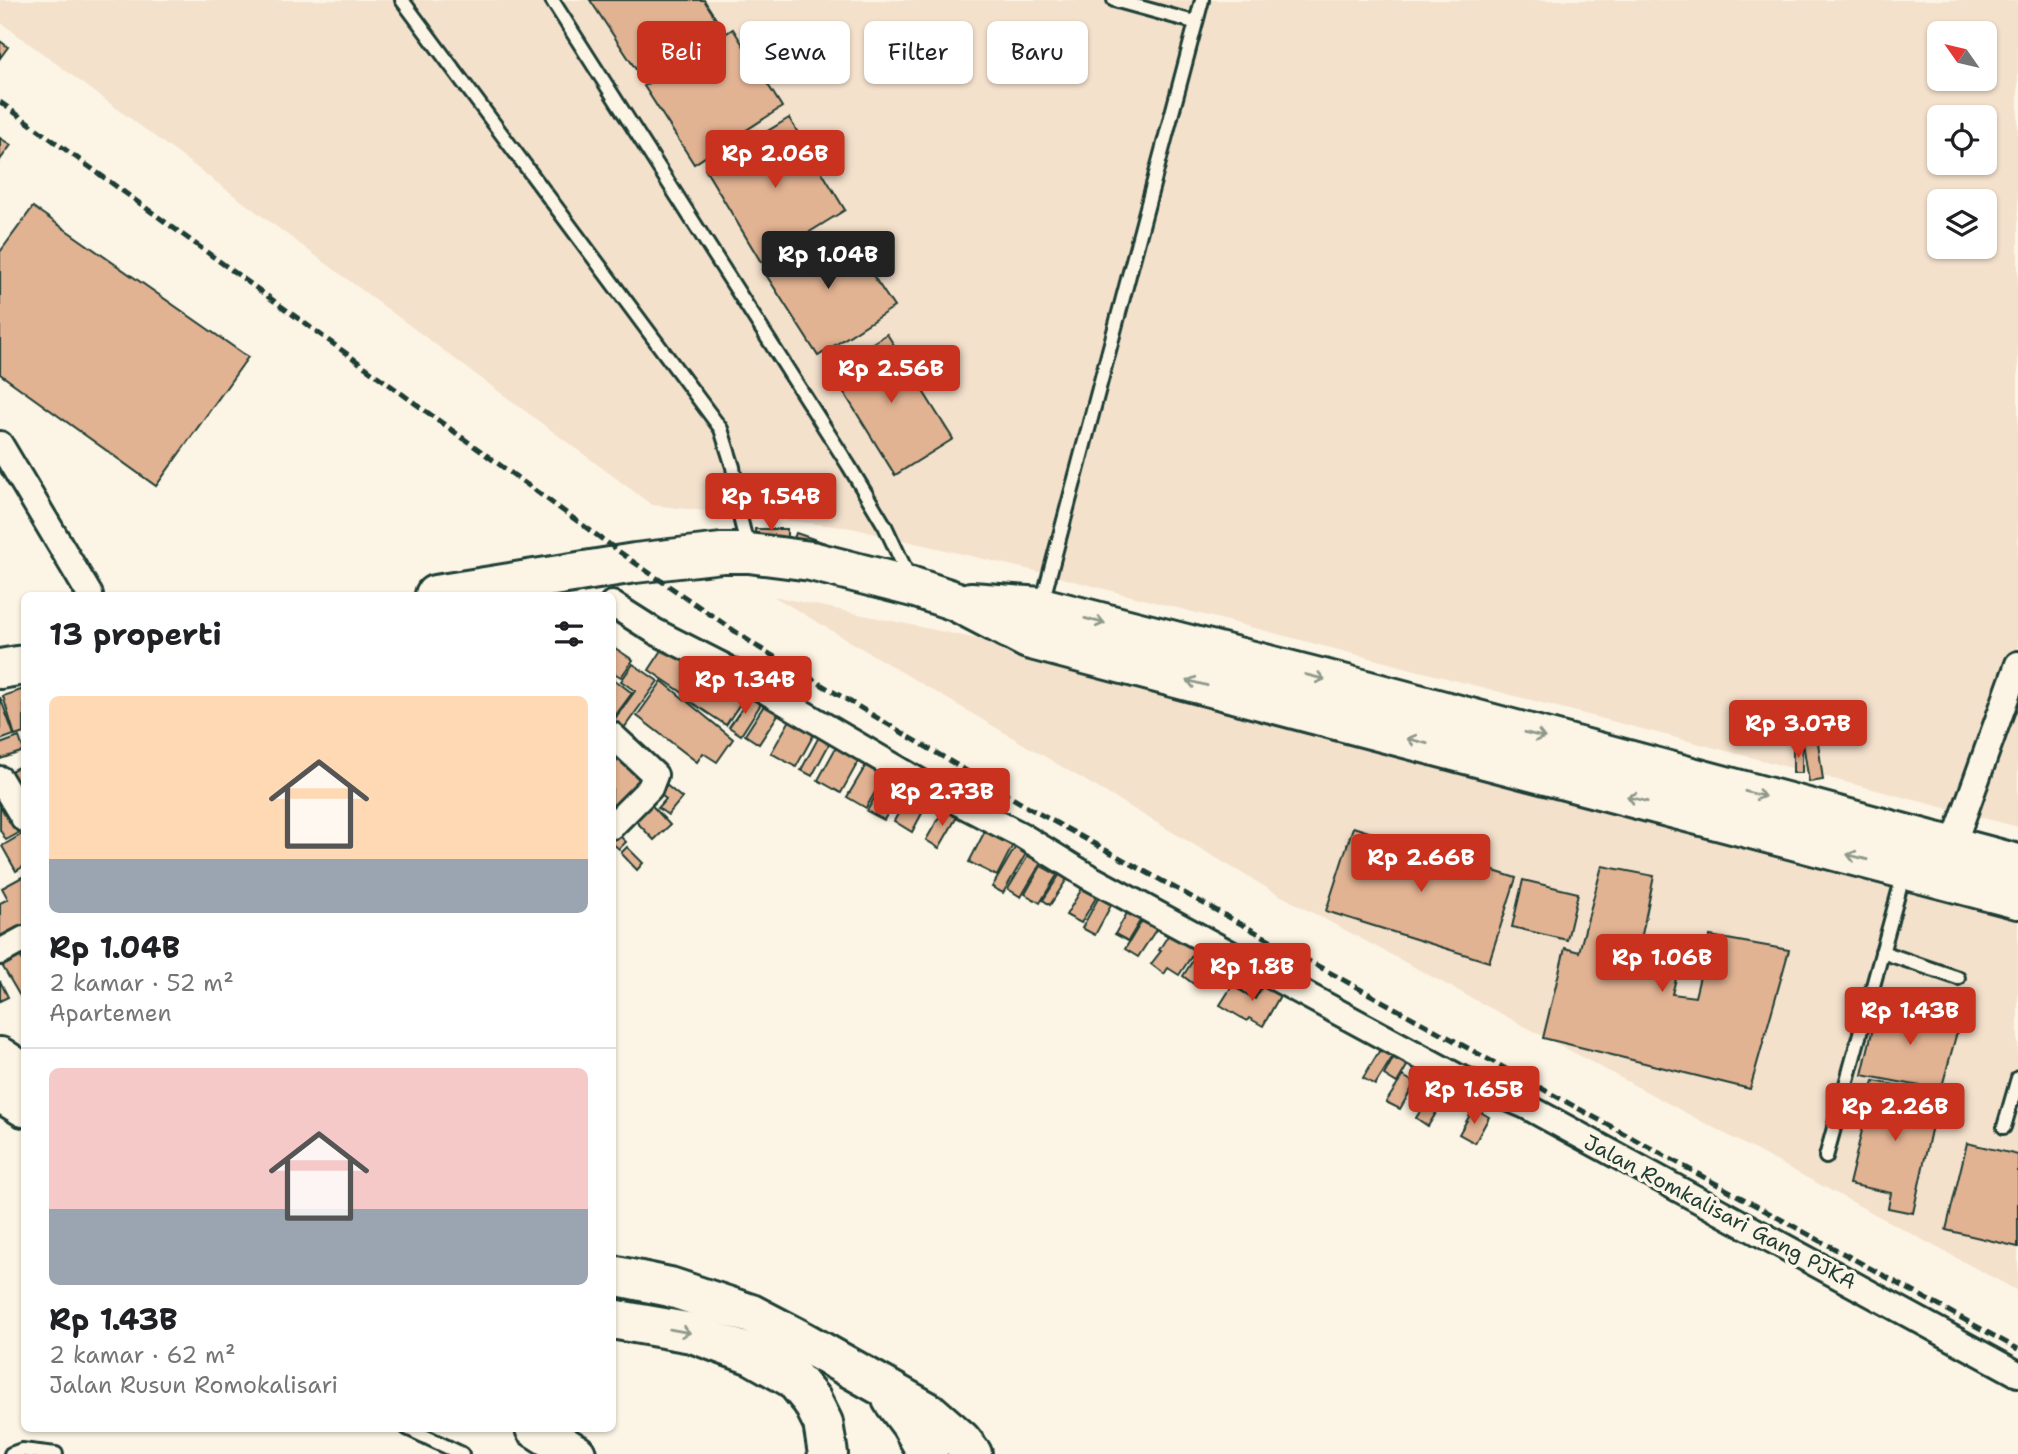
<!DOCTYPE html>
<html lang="id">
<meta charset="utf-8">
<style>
:root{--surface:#fff;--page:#f6f6f6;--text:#202124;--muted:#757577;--line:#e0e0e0;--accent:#c8321e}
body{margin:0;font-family:"Shantell Sans",sans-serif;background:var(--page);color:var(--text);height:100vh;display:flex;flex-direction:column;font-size:26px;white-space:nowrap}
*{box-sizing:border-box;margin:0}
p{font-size:23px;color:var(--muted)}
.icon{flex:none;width:38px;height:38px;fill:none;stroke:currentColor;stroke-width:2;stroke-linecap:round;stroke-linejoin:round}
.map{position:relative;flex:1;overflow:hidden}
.details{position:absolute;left:21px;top:592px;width:595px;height:840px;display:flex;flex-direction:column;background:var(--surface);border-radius:10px;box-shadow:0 2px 5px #0004}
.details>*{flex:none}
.banner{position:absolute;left:637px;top:21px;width:665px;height:63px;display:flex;gap:14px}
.needle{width:46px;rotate:304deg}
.buttons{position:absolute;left:1927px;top:21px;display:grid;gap:14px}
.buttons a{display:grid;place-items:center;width:70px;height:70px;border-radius:10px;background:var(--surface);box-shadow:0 2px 5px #0004;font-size:35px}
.price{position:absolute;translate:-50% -60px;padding:0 16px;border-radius:7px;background:var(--accent);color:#fff;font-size:23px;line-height:46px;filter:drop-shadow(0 2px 4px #0008)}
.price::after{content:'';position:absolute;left:50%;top:42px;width:21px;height:16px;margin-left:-10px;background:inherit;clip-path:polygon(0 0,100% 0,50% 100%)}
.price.current{background:#222;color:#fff}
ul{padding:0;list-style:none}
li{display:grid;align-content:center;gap:14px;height:371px;padding:0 28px}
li+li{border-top:2px solid var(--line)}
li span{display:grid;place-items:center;height:217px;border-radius:10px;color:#555}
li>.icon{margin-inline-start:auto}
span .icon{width:126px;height:126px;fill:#fffc;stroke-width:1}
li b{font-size:30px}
h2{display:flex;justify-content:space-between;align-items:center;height:84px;padding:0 28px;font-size:30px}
.pill{padding:0 24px;border-radius:10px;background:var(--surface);box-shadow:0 2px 5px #0004;font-size:24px;line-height:63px}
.pill.current{background:var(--accent);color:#fff}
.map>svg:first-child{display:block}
.built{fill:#f4e1cc;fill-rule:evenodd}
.building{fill:#e2b393;stroke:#1f3d34;stroke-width:2}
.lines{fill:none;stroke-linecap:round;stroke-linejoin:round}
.lane-casing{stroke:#1f3d34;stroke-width:18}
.street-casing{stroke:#1f3d34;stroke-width:30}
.highway-casing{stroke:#1f3d34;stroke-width:44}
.lane{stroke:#fcf5e5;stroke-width:12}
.street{stroke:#fcf5e5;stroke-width:24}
.highway{stroke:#fcf5e5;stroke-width:38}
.rail{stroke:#1f3d34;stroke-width:5;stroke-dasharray:10 5;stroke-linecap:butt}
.oneway{stroke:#8e998c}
.labels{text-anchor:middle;stroke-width:7;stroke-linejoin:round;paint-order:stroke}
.street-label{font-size:21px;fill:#1f3d34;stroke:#fcf5e5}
</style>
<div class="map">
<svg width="2018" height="1454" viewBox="0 0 2018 1454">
<rect width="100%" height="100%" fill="#fcf5e5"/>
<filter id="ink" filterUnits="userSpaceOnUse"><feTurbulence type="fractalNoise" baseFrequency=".0143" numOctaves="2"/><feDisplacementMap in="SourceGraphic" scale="14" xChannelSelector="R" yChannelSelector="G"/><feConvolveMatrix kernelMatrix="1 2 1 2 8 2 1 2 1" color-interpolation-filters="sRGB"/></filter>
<g filter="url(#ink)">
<!-- built -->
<g class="built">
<path d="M 0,0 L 2018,0 L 2018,827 L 1039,572 L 851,528 L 652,505 L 0,22 ZM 1939,33 L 1984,33 L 1984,79 L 1939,79 ZM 1939,117 L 1984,117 L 1984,163 L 1939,163 ZM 1939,201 L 1984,201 L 1984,247 L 1939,247 Z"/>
<polygon points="773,596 978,639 2018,914 2018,1291 1272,891"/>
</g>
<!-- building -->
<g class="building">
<polygon points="590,0 704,0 716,19 637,71"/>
<polygon points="733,29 782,107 694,164 644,86"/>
<polygon points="0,41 8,47 0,58"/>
<polygon points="789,118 845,210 761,262 705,169"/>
<polygon points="0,138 11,145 0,160"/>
<polygon points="33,207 248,357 156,486 0,374 0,252"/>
<polygon points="817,235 823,245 846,235 894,307 818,356 763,270"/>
<polygon points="887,334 953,439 895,475 830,370"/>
<rect x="755" y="529" width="32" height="8"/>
<polygon points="796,533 828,544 826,552 793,541"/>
<polygon points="668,641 706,665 686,695 649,670"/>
<polygon points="612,646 633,660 621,677 612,672"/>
<polygon points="633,664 658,681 624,728 614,720 635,691 621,681"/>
<polygon points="712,665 749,690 726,725 688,700"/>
<polygon points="615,680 632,693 612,720 612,684"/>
<polygon points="662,681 733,739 717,762 703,753 697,762 637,716"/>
<polygon points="24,689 24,733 15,736 3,696"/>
<polygon points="0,697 14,735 0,740"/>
<polygon points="750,697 761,704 741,735 729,727"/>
<polygon points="767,701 781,710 759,744 745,735"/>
<polygon points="794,713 818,727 796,767 771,753"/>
<polygon points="1816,727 1823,780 1809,782 1801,729"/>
<polygon points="822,731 833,737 812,776 801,770"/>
<polygon points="19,737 24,751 0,759 0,744"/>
<polygon points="839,742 862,755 841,793 818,780"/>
<rect x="1793" y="747" width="9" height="26"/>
<polygon points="625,754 650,781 612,809 612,766"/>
<polygon points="868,762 886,773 866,808 847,797"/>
<polygon points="24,764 24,783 10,790 3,775"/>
<polygon points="887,776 904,785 884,820 867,811"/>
<polygon points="660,780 682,798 668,815 658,808 666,799 653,789"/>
<polygon points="0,788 24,830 6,840 0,830"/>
<polygon points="910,792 928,802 912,832 894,821"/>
<polygon points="646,799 670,825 654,840 630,815"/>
<polygon points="945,807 958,815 939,848 926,840"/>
<polygon points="987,827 1015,841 997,876 969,862"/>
<polygon points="1353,827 1516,878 1489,962 1326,911"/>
<polygon points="615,831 626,842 619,849 612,843 612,834"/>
<polygon points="24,833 24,866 16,871 2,846"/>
<polygon points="1016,846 1027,852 1003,893 992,887"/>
<polygon points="627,847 643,863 637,870 621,853"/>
<polygon points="1032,849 1045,856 1021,897 1008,889"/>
<polygon points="1041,866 1057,875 1040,903 1025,894"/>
<polygon points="1602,866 1654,876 1636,964 1677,975 1672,994 1695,997 1710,936 1789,950 1750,1089 1543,1038 1565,948 1579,952"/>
<polygon points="1064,868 1071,873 1050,905 1043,900"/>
<polygon points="24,876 24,939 0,952 0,903 8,899 2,888"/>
<polygon points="1523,880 1578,893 1567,940 1512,927"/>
<polygon points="1086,882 1100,891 1081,923 1066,915"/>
<polygon points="1101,893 1114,900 1095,935 1082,928"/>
<polygon points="1130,908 1143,916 1128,941 1115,934"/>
<polygon points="1145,916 1159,925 1138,957 1125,949"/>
<polygon points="1172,929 1199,945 1179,975 1168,968 1164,974 1151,964 1161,951 1159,950"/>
<polygon points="1199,945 1214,954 1195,985 1183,976 1195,957 1192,956"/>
<polygon points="16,949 24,963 24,1003 0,962"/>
<polygon points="1252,972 1265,980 1254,998 1241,990"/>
<polygon points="0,981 8,997 0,1001"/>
<polygon points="1265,982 1282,992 1263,1026 1249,1018 1247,1021 1220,1005 1232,986 1255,999"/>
<polygon points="1879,1002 1960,1021 1941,1090 1862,1075"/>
<polygon points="1383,1045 1395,1053 1375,1085 1363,1078"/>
<polygon points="1397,1051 1411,1059 1397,1083 1384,1075"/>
<polygon points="1403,1076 1415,1083 1400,1109 1386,1102"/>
<polygon points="1440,1079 1452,1087 1428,1126 1416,1118"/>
<polygon points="1874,1081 1939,1093 1913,1213 1888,1208 1891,1193 1849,1184"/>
<polygon points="1474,1108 1489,1117 1475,1143 1459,1134"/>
<polygon points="1967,1143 2018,1155 2018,1247 1946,1230"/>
</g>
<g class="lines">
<!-- lane casing -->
<g class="lane-casing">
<g id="lane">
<polyline points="402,0 721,429 733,467 741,521 748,549"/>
<polyline points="552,0 849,466 885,526 909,577"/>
<polyline points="1114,0 1194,22"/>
<polyline points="1042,603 1202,0"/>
<polyline points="1882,952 1958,978"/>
<polyline points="2004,1127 2018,1078"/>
<polyline points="1826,1157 1904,873"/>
<polyline points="407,1428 462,1454"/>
<polyline points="11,1454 22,1450 56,1454"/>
</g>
</g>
<!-- street casing -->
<g class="street-casing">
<g id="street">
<polyline points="0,444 90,595"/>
<polyline points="612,604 656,632 723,666 934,790 1021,835 1089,877 1456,1076 1526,1106 2018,1374"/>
<polyline points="612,735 655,775 650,788 612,826"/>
<polyline points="0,779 24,819"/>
<polyline points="1948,859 2018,664"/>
<polyline points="0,952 24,939"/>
</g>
</g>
<!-- highway casing -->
<g class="highway-casing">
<g id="highway">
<polyline points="435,595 635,563 722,553 749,553 811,561 913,587 955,601 1028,639 2018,899"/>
<polyline points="971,602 1041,607 1335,682 2018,864"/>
<polyline points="0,669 24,665"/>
<polyline points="0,1057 24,1073"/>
<polyline points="0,1092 24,1107"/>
<polyline points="612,1275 670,1287 751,1314 795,1337 930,1413 961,1440 972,1454"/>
<polyline points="612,1319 692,1333 752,1355 794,1379 812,1401 823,1423 828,1454"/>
<polyline points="892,1399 910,1423 928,1454"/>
<polyline points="535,1428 576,1454"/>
</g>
</g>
<!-- lane -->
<use href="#lane" class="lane"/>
<!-- street -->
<use href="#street" class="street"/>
<!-- highway -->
<use href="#highway" class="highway"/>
<!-- rail -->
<polyline class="rail" points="0,102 635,563 758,647 1029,808 2018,1349"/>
</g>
<!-- one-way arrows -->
<defs><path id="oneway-shaft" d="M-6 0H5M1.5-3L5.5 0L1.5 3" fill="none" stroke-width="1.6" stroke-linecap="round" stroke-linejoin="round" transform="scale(1.75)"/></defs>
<g class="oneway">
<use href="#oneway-shaft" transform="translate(1095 621) rotate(14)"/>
<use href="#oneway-shaft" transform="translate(1315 677) rotate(14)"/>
<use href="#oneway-shaft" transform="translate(1197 683) rotate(-165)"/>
<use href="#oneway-shaft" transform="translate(1535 735) rotate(15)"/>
<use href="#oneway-shaft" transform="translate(1417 741) rotate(-165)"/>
<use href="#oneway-shaft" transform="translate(1755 794) rotate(15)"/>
<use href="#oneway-shaft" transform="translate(1637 799) rotate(-165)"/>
<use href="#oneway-shaft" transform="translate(1857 857) rotate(-165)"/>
<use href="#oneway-shaft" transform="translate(680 1331) rotate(10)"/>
</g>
</g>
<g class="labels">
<!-- street labels -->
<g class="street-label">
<text transform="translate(1720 1212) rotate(28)" y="7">Jalan Romkalisari Gang PJKA</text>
</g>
</g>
</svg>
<div class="buttons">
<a><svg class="needle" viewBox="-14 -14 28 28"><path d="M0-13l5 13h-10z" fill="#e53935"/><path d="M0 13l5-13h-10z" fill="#757577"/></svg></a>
<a><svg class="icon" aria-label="locate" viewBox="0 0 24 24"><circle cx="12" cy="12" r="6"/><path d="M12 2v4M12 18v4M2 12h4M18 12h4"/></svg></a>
<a><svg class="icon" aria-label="layers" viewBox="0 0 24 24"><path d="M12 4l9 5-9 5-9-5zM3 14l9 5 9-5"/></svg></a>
</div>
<b class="price" style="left:775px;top:190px">Rp 2.06B</b>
<b class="price current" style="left:828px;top:291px">Rp 1.04B</b>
<b class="price" style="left:891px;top:405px">Rp 2.56B</b>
<b class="price" style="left:771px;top:533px">Rp 1.54B</b>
<b class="price" style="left:745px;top:716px">Rp 1.34B</b>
<b class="price" style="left:1798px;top:760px">Rp 3.07B</b>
<b class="price" style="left:942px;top:828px">Rp 2.73B</b>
<b class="price" style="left:1421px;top:894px">Rp 2.66B</b>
<b class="price" style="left:1662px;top:994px">Rp 1.06B</b>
<b class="price" style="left:1252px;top:1003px">Rp 1.8B</b>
<b class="price" style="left:1910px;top:1047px">Rp 1.43B</b>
<b class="price" style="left:1474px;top:1126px">Rp 1.65B</b>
<b class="price" style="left:1895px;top:1143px">Rp 2.26B</b>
<div class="banner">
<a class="pill current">Beli</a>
<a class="pill">Sewa</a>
<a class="pill">Filter</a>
<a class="pill">Baru</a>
</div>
<section class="details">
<h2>13 properti<svg class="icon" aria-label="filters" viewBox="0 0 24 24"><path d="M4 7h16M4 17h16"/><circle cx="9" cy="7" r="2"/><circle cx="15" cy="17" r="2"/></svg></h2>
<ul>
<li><span style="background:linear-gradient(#ffd9b3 75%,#9aa5b1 0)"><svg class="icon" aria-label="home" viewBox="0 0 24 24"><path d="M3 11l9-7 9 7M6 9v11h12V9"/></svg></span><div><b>Rp 1.04B</b><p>2 kamar · 52 m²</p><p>Apartemen</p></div></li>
<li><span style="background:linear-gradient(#f6c9c9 65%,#9aa5b1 0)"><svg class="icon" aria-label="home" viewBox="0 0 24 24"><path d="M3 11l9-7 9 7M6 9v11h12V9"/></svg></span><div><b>Rp 1.43B</b><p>2 kamar · 62 m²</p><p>Jalan Rusun Romokalisari</p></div></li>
</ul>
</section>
</div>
